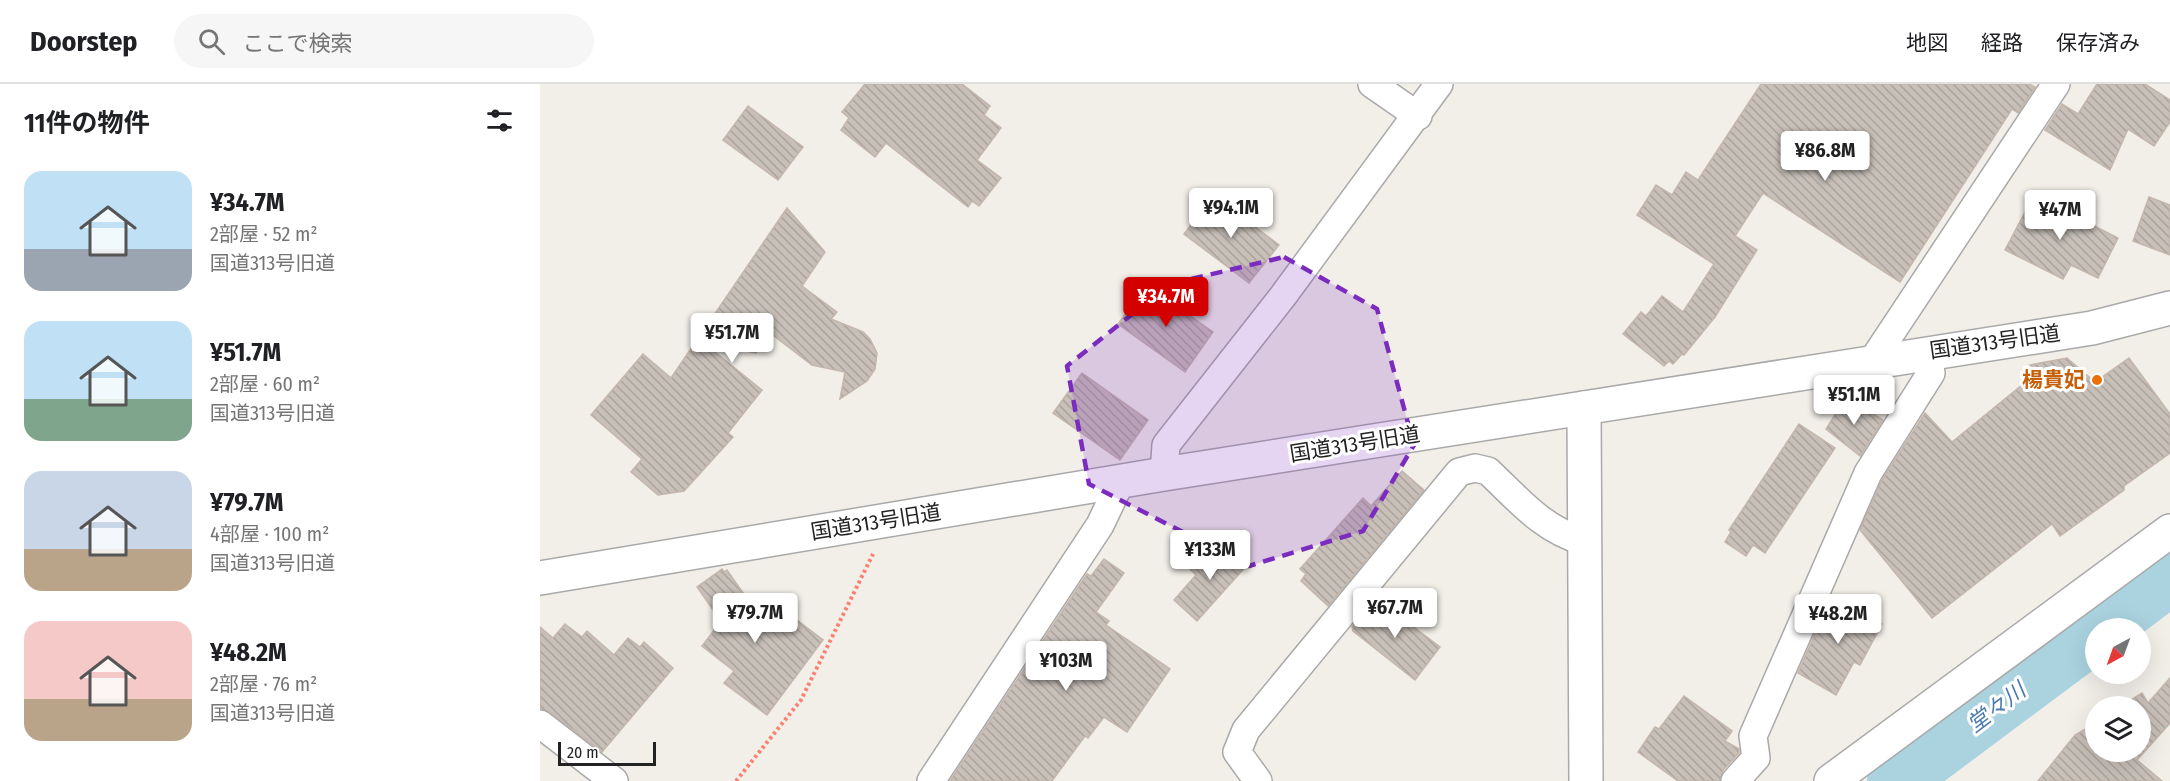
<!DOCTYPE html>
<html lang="ja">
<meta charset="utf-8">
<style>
:root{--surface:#fff;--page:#f6f6f6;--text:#202124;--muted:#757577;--line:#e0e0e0;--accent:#d40000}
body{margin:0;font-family:"Fira Sans Condensed","Noto Sans JP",sans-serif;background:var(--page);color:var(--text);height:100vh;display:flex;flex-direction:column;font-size:22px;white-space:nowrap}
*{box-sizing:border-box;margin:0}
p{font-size:20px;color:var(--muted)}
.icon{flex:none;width:33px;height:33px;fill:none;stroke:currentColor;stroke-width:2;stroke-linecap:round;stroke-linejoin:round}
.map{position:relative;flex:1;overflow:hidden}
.drawer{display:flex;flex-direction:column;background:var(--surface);width:540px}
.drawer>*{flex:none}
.needle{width:39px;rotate:221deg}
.tools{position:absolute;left:1545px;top:534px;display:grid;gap:12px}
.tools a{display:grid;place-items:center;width:66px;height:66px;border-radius:50%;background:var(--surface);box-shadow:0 6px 24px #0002;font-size:30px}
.scale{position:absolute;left:18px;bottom:15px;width:98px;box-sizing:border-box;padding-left:6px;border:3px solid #222;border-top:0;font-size:16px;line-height:21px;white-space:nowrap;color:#222;-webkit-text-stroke:4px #fff;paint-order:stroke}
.price{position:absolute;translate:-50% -51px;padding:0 14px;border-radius:6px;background:#fff;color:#222;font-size:20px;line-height:39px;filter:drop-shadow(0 2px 3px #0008)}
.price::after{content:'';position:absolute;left:50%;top:36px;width:18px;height:14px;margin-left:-9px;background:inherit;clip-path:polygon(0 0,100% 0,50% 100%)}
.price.on{background:var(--accent);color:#fff}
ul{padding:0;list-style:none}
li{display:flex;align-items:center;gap:18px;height:150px;padding:0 24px}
li span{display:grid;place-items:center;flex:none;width:168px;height:120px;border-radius:18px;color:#555}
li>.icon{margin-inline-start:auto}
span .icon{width:72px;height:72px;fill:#fffc;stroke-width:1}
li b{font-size:26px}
h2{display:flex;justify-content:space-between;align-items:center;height:72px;padding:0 24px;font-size:26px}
header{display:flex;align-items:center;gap:36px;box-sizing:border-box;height:84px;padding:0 30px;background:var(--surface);border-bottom:2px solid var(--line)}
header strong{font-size:28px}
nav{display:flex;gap:33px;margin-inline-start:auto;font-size:21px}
.search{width:420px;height:54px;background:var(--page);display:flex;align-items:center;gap:15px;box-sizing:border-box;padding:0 21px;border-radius:33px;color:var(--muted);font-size:22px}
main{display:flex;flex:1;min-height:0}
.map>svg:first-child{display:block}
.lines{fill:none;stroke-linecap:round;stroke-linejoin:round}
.river{stroke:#aad3df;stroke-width:58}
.building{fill:url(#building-back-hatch);stroke:#c4b6ab;stroke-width:1.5}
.minor-casing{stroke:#a9a9a9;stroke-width:30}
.tertiary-casing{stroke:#a9a9a9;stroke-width:36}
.path{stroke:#fa8072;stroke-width:4;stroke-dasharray:3 3;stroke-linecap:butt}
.minor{stroke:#fff;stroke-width:27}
.tertiary{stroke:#fff;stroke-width:33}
.marked{fill:#7b2cbf;fill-opacity:0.2;stroke:#7b2cbf;stroke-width:4.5;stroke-dasharray:12 8;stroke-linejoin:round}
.food-dot{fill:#e8710a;stroke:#fff;stroke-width:2}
.labels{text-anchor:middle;stroke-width:6;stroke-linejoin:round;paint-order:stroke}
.street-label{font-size:21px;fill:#222;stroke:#fff}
.food-label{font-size:21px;font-weight:bold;fill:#c56008;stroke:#fff;text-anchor:end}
.water-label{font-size:22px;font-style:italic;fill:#4a7aab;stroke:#fff}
</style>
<header>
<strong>Doorstep</strong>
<div class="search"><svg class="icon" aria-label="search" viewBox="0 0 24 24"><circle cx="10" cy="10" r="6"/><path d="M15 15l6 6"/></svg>ここで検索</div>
<nav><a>地図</a><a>経路</a><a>保存済み</a></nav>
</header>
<main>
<section class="drawer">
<h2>11件の物件<svg class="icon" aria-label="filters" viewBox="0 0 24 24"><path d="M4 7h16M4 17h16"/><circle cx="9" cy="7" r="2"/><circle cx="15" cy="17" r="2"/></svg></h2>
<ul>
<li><span style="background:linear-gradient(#bfe0f5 65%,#9aa5b1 0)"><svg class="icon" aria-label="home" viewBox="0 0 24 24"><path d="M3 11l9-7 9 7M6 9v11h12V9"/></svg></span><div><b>¥34.7M</b><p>2部屋 · 52 m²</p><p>国道313号旧道</p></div></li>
<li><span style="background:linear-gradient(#bfe0f5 65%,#7fa58c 0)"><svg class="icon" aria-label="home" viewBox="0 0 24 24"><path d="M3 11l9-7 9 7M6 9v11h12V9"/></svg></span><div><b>¥51.7M</b><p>2部屋 · 60 m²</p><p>国道313号旧道</p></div></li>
<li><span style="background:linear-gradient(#c9d6e8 65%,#b9a48a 0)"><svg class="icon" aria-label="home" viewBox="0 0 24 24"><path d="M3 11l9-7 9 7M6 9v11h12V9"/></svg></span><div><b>¥79.7M</b><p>4部屋 · 100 m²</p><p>国道313号旧道</p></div></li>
<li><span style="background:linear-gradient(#f6c9c9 65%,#b9a48a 0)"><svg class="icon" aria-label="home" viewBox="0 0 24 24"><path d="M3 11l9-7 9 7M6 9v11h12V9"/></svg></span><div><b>¥48.2M</b><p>2部屋 · 76 m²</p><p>国道313号旧道</p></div></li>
</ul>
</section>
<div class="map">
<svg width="1630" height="697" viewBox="0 0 1630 697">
<defs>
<pattern id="building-back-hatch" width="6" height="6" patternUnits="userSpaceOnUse" patternTransform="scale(1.5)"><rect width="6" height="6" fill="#c7bfb8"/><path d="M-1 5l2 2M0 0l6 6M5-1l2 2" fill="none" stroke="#aba49e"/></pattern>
</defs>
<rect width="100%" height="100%" fill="#f2efe9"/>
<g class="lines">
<!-- river -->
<g class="river">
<polyline points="1561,544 1630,492"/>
<polyline points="1356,697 1556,548"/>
</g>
</g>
<!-- building -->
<g class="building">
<polygon points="325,0 422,0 450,22 444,31 461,44 437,76 461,94 439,122 432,117 428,123 346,59 335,73 301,46 309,34 302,28"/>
<polygon points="1221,0 1489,0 1495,3 1478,29 1472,25 1360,198 1223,109 1195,152 1217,166 1175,233 1144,271 1142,270 1133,280 1129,277 1124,282 1083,250 1101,228 1106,232 1122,212 1143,228 1174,180 1097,131 1116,101 1132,111 1146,88 1158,96"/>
<polygon points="1557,0 1605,0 1630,16 1630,38 1614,62 1588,45 1570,86 1505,46 1522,20 1538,30"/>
<polygon points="208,22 263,63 238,96 183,56"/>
<polygon points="673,111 739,161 709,199 644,150"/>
<polygon points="1494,111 1578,154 1558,194 1531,181 1523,195 1465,166"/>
<polygon points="1609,113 1630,121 1630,171 1593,157"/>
<polygon points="247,124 285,168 262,202 297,228 291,235 323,248 330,255 337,269 335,285 327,297 300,315 305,288 272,281 230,249 216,269 164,259 222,306 188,349 193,353 144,407 118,411 91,388 102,375 51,331 103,270 131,294"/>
<polygon points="606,201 673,248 645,288 578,240"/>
<polygon points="1527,274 1555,298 1589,274 1630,330 1630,369 1584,402 1584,406 1520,452 1512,440 1392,534 1320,446 1342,396 1385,329 1412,358 1498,288 1490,281"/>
<polygon points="542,289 608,336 580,376 513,329"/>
<polygon points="1306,313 1343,336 1320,372 1286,345"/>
<polygon points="1259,340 1295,364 1225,469 1213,461 1206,472 1185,458 1191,448 1189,446"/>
<polygon points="862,387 884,406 788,522 761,497 766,490 760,485 823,414 831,422"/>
<polygon points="687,461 708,480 657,537 634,516 656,491 649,484 665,466 675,474"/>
<polygon points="564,475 584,489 556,528 569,537 566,541 630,585 587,648 564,633 548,654 545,652 512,697 410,697 547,490 551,492"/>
<polygon points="182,485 184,488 187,486 215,526 243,547 253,533 283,556 227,631 184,599 194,587 162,562 181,537 157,503"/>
<polygon points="1291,513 1342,540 1320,581 1314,578 1296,611 1258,589"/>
<polygon points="835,514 900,563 875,596 813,547 812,543"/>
<polygon points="25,540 42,553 47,547 74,571 88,554 100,563 104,558 133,584 62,668 10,628 0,625 0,543 13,554"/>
<polygon points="1630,594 1630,639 1597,676 1622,697 1498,697 1535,651 1556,639 1556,668 1600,668 1600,622 1581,622 1602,609 1608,619"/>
<polygon points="1144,612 1192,647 1185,657 1199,665 1199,669 1183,686 1180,697 1138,697 1098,668 1115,643 1119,645"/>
</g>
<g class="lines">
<!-- minor casing -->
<g class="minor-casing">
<g id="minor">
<polyline points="832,0 878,32"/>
<polyline points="1333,276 1516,0"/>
<polyline points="624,390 626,361 743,212 899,0"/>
<polyline points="0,640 74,697"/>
<polyline points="391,697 560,441 581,397"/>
<path d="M 718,697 L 697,668 L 706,646 L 919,388 L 935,384 L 948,387 C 979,416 1002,445 1043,457"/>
<polyline points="1195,697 1216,674 1213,652 1328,389 1391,289 1387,269"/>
</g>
</g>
<!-- tertiary casing -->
<g class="tertiary-casing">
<g id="tertiary">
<polyline points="1044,324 1046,697"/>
<polyline points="0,494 624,390 1552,244 1630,224"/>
<polyline points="1291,697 1630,447"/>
</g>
</g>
<!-- path -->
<polyline class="path" points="196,697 261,616 333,470"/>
<!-- minor -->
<use href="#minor" class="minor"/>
<!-- tertiary -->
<use href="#tertiary" class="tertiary"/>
</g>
<!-- marked area -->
<path class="marked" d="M 744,173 L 837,225 L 874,361 L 823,447 L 709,482 L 549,400 L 527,282 L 630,200 Z"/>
<!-- markers -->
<circle class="food-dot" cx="1557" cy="296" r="6"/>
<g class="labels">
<!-- street labels -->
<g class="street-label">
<text transform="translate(1455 258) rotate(-8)" y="7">国道313号旧道</text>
<text transform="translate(815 360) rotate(-9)" y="7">国道313号旧道</text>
<text transform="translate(336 438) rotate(-9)" y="7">国道313号旧道</text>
</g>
<!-- food labels -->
<g class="food-label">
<text x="1545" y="303">楊貴妃</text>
</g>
<!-- water labels -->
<g class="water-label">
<text transform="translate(1456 623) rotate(-37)" y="8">堂々川</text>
</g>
</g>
</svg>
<div class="tools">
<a><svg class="needle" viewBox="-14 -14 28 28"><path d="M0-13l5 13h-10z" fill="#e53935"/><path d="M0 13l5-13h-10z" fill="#757577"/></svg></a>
<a><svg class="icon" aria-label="layers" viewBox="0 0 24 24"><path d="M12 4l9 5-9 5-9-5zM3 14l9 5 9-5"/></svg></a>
</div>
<div class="scale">20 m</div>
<b class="price" style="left:1285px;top:98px">¥86.8M</b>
<b class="price" style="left:691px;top:155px">¥94.1M</b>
<b class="price" style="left:1520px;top:157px">¥47M</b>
<b class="price on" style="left:626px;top:244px">¥34.7M</b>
<b class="price" style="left:192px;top:280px">¥51.7M</b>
<b class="price" style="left:1314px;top:342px">¥51.1M</b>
<b class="price" style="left:670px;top:497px">¥133M</b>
<b class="price" style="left:855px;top:555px">¥67.7M</b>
<b class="price" style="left:215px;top:560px">¥79.7M</b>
<b class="price" style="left:1298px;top:561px">¥48.2M</b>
<b class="price" style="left:526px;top:608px">¥103M</b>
</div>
</main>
